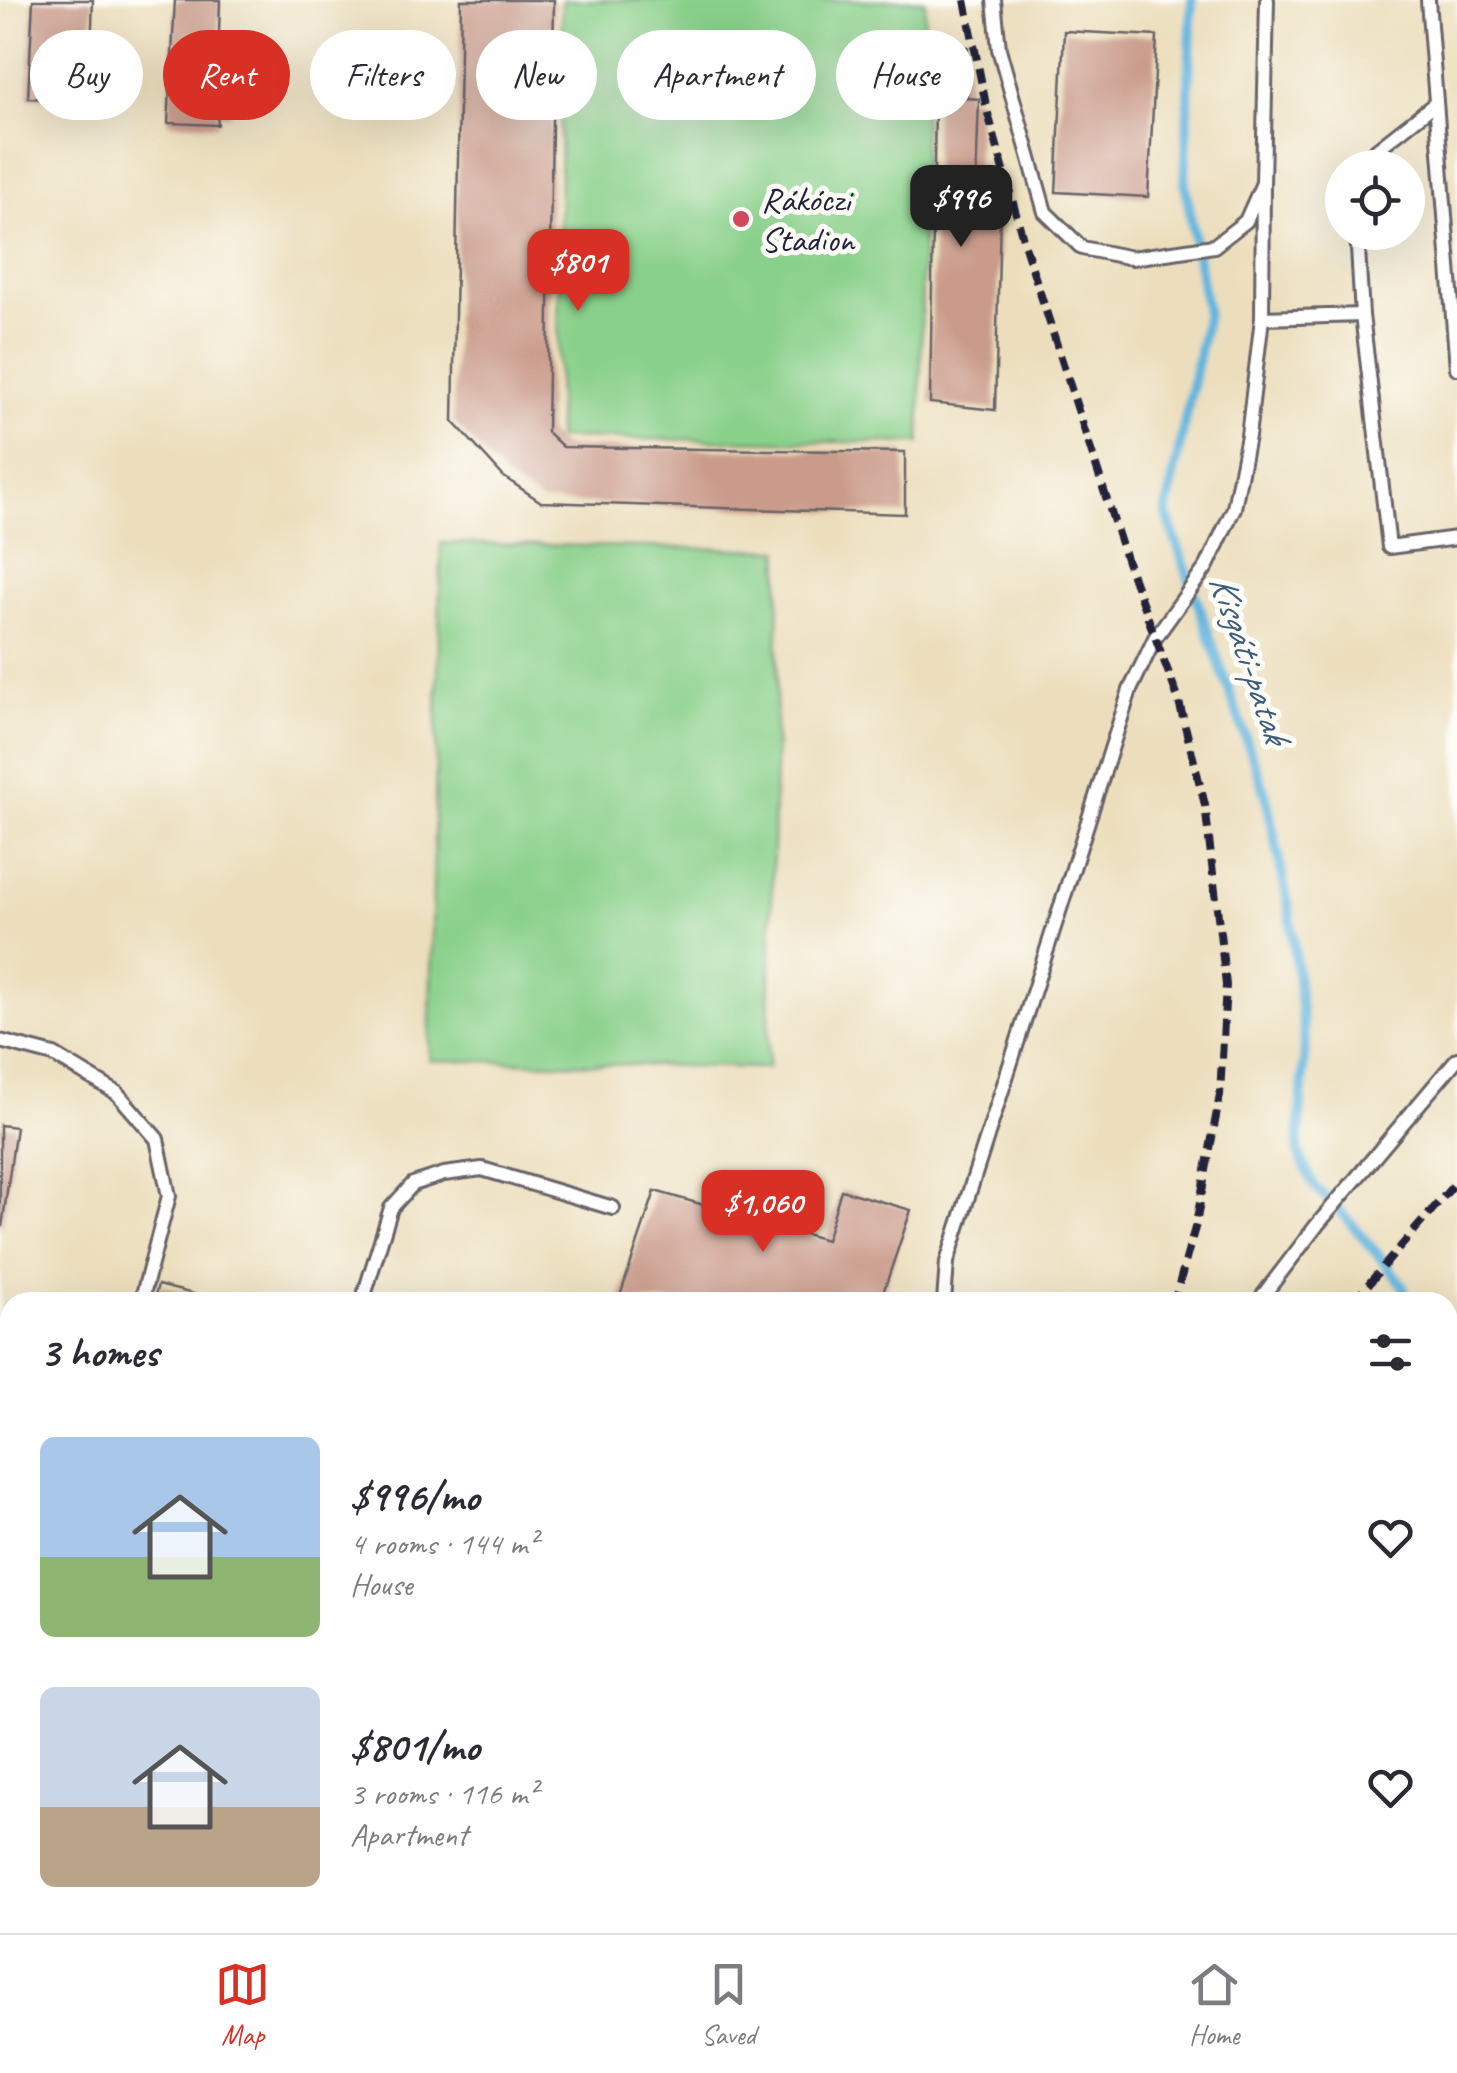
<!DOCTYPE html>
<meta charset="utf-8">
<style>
:root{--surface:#fff;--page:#f2f2f3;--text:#2b2b33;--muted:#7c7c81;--line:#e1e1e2;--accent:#d93025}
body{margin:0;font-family:Caveat,sans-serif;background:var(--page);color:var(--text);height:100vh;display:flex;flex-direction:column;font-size:38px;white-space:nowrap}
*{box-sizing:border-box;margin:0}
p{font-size:32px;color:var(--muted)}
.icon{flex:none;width:55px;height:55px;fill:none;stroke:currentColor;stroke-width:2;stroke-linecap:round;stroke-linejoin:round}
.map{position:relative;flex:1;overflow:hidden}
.drawer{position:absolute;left:0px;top:1292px;width:1458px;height:642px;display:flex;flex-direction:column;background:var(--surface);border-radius:30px 30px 0 0;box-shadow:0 10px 40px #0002}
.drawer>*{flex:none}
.top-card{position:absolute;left:30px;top:30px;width:1398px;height:90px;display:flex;gap:20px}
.fabs{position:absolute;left:1325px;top:150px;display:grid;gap:20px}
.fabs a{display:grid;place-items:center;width:100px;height:100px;border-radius:50%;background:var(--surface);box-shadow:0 10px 40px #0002;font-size:50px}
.price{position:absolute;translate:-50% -85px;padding:0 22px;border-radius:20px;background:var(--accent);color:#fff;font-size:32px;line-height:65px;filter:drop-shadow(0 2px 5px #0008)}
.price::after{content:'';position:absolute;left:50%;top:60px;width:30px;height:22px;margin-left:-15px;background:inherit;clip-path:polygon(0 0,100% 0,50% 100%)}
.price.active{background:#222;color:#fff}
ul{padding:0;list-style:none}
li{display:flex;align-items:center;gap:30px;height:250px;padding:0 40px}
li span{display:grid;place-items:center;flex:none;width:280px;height:200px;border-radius:15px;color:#555}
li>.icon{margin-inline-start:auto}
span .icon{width:120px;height:120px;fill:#fffc;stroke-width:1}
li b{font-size:42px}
h2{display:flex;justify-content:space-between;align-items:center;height:120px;padding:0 40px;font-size:42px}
.chip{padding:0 35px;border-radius:45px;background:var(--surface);box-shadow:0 10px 40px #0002;font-size:35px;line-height:90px}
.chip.active{background:var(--accent);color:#fff}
.dock{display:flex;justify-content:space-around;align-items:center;height:140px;border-top:2px solid var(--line);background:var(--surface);font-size:28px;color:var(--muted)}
.dock a{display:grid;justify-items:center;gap:5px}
.dock .active{color:var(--accent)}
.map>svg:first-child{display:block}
.green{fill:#89d08a;stroke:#567962;stroke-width:2.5}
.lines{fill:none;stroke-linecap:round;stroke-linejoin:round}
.stream{stroke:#63b5de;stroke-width:10}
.building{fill:#ca9b8b}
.lane-casing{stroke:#696468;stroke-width:18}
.lane{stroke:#fff;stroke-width:12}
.rail{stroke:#22223b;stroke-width:8;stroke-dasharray:15 8;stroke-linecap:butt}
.poi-dot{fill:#d1495b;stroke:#fdfcf7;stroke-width:4}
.labels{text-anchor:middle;stroke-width:10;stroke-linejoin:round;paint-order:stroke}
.poi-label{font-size:35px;fill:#22223b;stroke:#fdfcf7;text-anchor:start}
.water-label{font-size:38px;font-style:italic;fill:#3c5d7c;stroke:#fdfcf7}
</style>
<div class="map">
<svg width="1457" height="1933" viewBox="0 0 1457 1933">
<rect width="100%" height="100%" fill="#fdfcf7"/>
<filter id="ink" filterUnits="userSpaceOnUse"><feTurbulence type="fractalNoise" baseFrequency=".01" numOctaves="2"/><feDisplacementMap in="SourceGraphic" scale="20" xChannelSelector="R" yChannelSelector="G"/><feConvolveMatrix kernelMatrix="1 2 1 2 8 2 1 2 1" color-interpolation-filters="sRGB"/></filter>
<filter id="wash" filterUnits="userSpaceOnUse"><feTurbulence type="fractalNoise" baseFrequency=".0048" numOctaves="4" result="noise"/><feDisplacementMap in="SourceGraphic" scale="40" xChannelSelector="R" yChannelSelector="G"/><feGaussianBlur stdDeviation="2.25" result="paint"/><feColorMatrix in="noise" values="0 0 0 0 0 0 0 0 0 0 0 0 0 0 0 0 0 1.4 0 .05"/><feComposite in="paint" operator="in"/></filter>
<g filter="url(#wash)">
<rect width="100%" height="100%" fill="#ecdebc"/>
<!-- green -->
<g class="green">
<polygon points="562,0 925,0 920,443 557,438"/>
<polygon points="441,543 780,550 768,1068 429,1060"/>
</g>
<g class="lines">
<!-- stream -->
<g class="stream">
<polyline points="1192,0 1185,184 1207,313 1166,513 1266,795 1290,913 1305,1044 1298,1152 1314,1186 1348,1219 1402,1284 1408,1302"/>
<polyline points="1448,1397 1457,1405"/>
</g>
</g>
<g id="blocks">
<!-- building -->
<g class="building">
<polygon points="33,0 93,0 89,101 28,98"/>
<polygon points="175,0 220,0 217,100 228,102 231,115 217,115 218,125 168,123"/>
<polygon points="461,0 554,0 547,432 563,447 905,452 905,514 541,502 504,477 453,421"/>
<polygon points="1064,31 1157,36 1148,197 1056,192"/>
<polygon points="936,44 968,47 967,98 979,99 975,213 1000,215 995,410 930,403"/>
<polygon points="0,1125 16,1127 2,1227 0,1227"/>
<polygon points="841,1190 911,1210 880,1302 618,1302 655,1191 826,1240"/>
<polygon points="158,1285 221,1301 220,1302 153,1302"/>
<polygon points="1448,1452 1456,1471 1456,1486 1448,1506"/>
<polygon points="9,1855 10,1925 53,1925 51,1933 0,1933 0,1888"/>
<polygon points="470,1925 541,1925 534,1933 479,1933"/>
</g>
</g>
</g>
<g filter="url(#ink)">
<use href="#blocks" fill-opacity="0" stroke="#696468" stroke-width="2.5"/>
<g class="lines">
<!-- lane casing -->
<g class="lane-casing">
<g id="lane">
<polyline points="994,0 999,49 1045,212 1082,248 1132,258 1214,246 1246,221 1263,183 1267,0"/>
<polyline points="1428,0 1457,368"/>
<polyline points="1353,168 1436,103"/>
<polyline points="1357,232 1362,315"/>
<polyline points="1262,318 1362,315 1389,547 1457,538"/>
<polyline points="0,1041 54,1055 117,1093 157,1139 169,1196 141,1302"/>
<polyline points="362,1302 391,1208 413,1184 444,1174 482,1169 613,1208"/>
<polyline points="944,1302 947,1262 1130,690 1155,638 1207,566 1234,508 1248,436 1262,318 1263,183"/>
<polyline points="1258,1302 1317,1225 1457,1059"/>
<polyline points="1448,1650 1457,1652"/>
<polyline points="1448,1716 1457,1718"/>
<polyline points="0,1832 10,1795"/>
<polyline points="347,1925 353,1933"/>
<polyline points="600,1933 609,1925"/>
</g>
</g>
<!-- lane -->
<use href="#lane" class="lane"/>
<!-- rail -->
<g class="rail">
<polyline points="965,0 987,110 1025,246 1127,562 1178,698 1205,805 1226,985 1220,1095 1196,1224 1174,1302"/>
<polyline points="1353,1302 1457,1181"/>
<polyline points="1448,1781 1457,1783"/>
<polyline points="1448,1812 1457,1813"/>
<polyline points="710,1933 718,1925"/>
<polyline points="737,1933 745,1925"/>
<polyline points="790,1933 803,1925"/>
<polyline points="851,1933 866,1925"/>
</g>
</g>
</g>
<!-- markers -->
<circle class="poi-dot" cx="741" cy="219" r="10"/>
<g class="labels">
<!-- poi labels -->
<g class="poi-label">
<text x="761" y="211">Rákóczi<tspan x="761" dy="40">Stadion</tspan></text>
</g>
<!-- water labels -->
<g class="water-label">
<text transform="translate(1250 658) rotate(71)" y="13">Kisgáti-patak</text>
</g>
</g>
</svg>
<div class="fabs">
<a><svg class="icon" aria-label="locate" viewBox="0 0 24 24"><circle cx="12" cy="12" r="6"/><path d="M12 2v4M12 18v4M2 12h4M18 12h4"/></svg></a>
</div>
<b class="price active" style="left:961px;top:250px">$996</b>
<b class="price" style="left:578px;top:314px">$801</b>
<b class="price" style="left:763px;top:1255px">$1,060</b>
<div class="top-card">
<a class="chip">Buy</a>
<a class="chip active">Rent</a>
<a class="chip">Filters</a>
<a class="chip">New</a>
<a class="chip">Apartment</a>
<a class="chip">House</a>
</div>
<section class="drawer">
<h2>3 homes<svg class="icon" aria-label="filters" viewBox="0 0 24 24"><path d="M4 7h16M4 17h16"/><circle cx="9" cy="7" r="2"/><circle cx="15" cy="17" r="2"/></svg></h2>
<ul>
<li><span style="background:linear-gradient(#a9c7e8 60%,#8fb573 0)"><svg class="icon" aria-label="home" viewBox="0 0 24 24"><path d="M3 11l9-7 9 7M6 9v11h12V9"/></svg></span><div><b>$996/mo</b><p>4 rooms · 144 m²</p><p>House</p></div><svg class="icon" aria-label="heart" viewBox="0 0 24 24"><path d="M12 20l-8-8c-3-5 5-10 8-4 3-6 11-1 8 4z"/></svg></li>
<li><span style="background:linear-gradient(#c9d6e8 60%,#b9a48a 0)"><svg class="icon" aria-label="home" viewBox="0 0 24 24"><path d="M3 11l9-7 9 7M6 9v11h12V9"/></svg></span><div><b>$801/mo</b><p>3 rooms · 116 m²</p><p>Apartment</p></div><svg class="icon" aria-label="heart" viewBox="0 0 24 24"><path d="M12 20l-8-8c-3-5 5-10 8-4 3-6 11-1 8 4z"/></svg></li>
</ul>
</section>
</div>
<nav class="dock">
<a class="active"><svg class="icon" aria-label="map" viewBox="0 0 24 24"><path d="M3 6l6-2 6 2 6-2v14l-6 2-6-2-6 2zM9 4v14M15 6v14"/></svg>Map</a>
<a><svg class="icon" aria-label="saved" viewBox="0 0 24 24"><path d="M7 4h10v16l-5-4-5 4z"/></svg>Saved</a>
<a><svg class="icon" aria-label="home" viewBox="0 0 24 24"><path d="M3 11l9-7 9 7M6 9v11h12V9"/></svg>Home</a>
</nav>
